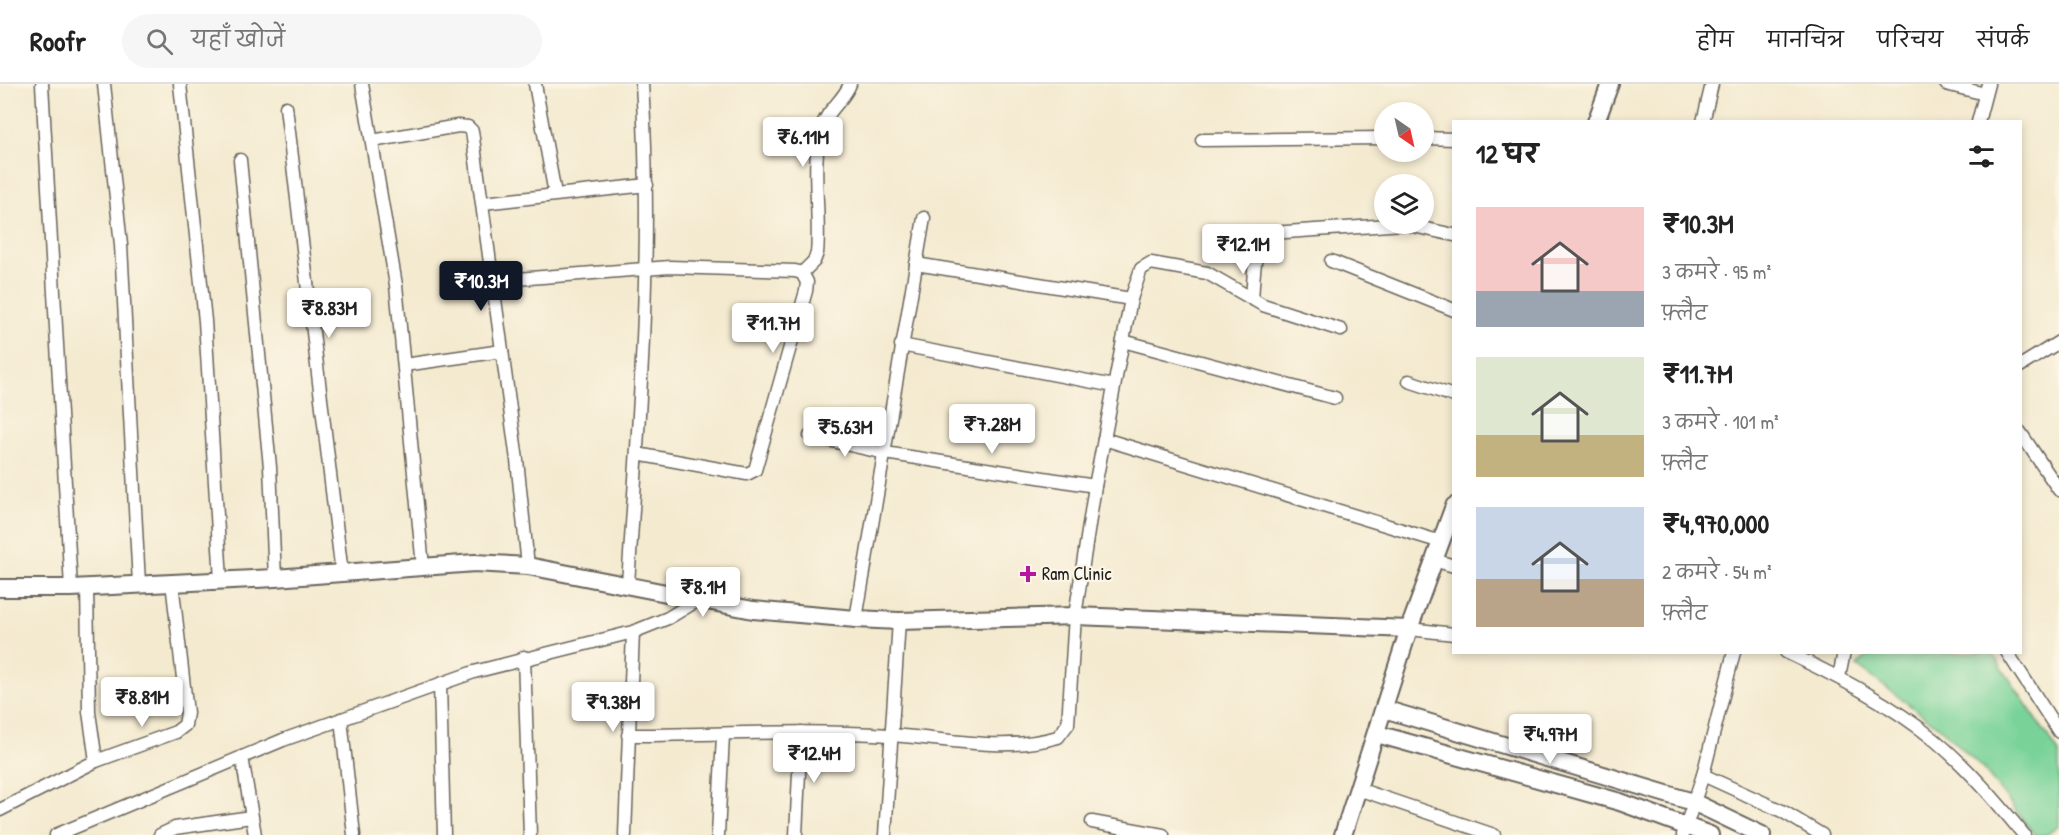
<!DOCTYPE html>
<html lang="hi">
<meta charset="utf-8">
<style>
:root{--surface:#fff;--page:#f6f6f6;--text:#222;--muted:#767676;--line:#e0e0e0;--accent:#111827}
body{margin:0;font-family:"Patrick Hand","Playpen Sans Deva",sans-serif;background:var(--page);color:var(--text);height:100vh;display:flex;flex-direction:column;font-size:22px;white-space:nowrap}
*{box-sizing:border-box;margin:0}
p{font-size:20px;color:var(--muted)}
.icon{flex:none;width:33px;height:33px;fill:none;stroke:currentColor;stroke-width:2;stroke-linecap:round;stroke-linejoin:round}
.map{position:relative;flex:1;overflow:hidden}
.drawer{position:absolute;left:1452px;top:36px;width:570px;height:534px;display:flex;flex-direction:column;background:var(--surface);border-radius:0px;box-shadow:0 3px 9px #0003}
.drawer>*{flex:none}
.needle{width:39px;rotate:146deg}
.fabs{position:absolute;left:1374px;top:18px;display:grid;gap:12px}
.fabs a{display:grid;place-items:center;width:60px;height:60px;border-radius:50%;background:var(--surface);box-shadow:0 3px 9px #0003;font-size:30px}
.price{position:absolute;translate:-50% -51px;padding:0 14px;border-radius:6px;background:#fff;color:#222;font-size:20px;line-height:39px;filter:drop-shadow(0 2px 3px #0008)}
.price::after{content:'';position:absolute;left:50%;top:36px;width:18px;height:14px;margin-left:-9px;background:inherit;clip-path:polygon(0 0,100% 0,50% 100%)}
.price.active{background:var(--accent);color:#fff}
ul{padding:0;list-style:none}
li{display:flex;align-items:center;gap:18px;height:150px;padding:0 24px}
li span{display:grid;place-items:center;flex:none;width:168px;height:120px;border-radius:0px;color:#555}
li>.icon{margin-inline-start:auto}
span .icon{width:72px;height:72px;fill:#fffc;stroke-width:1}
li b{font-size:26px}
h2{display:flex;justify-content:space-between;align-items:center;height:72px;padding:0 24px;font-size:26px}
header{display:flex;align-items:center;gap:36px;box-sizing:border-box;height:84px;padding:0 30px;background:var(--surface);border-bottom:2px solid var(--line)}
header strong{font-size:28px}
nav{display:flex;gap:33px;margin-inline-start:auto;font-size:21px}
.search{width:420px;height:54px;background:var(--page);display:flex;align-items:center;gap:15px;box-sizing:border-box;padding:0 21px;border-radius:33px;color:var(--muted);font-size:22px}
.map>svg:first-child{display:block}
.green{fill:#79d399;stroke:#4a785a;stroke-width:1.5}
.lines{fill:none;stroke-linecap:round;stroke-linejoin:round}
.minor-casing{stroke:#68645b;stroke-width:15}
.tertiary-casing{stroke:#68645b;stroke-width:20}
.minor{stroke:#fff;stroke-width:12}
.tertiary{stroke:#fff;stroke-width:16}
.poi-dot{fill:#b5179e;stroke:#fcf5e5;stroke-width:2}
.labels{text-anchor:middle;stroke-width:4.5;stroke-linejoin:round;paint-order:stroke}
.poi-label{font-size:18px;fill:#1c1c1c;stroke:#fcf5e5;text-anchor:start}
</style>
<header>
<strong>Roofr</strong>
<div class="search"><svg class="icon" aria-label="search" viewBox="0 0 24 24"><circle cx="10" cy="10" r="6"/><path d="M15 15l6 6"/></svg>यहाँ खोजें</div>
<nav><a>होम</a><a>मानचित्र</a><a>परिचय</a><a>संपर्क</a></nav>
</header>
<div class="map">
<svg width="2059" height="751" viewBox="0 0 2059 751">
<rect width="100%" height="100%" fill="#fcf5e5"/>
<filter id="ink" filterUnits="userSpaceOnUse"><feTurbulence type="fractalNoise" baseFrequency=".0167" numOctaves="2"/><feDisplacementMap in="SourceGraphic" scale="12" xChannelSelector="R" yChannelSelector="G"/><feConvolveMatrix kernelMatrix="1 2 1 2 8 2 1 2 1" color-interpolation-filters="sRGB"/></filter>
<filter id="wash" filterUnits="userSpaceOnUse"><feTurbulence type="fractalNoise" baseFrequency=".008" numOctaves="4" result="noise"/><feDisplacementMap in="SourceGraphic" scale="24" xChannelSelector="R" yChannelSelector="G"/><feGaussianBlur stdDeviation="1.35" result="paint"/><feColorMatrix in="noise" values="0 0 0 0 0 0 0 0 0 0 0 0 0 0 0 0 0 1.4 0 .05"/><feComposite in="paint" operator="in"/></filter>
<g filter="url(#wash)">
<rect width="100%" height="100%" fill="#f4ead0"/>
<!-- green -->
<polygon class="green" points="1870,569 1992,569 2059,669 2059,742 2046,751 2035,751 1984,686 1943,646 1857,582"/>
</g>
<g filter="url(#ink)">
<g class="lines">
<!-- minor casing -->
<g class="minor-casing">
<g id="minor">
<polyline points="42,0 71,504"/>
<polyline points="104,0 121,161 139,500"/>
<polyline points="180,0 205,237 221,496"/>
<polyline points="362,0 396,201 423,483"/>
<polyline points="535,0 555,110"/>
<polyline points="1946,0 1985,10"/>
<polyline points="286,23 342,490"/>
<polyline points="1703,38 1712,0"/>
<polyline points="1978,38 1988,0"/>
<polyline points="1424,54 1454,55"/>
<polyline points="1202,56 1384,54"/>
<polyline points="372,57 458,42 468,43 472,47 517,376 528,482"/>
<polyline points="240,76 270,383 275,494"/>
<polyline points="483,119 647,101"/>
<polyline points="1331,177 1454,226"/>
<polyline points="916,180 1131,215"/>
<path d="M 802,189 L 814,177 L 817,169 C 821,132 810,76 822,43 C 827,26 844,16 850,0"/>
<polyline points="492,197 670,183 795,187 802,189 807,198 806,207 755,386 747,390 637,370"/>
<path d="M 1252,215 C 1254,196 1252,158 1271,149 L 1404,140 L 1454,151"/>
<polyline points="1123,257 1335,314"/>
<polyline points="901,261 1114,302"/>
<polyline points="404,281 502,267"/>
<polyline points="2020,282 2059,258"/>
<polyline points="1409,297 1454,312"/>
<polyline points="2020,348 2059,406"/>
<polyline points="810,352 885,369 1095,402"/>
<polyline points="1104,355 1441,458"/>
<polyline points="1434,476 1454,482"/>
<path d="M 628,500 C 639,334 653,166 642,0"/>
<polyline points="87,503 89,628 96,677"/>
<polyline points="856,535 924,134"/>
<polyline points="1409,545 1454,550"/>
<path d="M 1786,568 C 1839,593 1891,620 1936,657 C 1969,685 1997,718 2024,751"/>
<polyline points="2007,568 2059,648"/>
<polyline points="524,573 530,751"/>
<polyline points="1839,593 1844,568"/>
<polyline points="440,600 444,751"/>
<polyline points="341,635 354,751"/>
<path d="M 628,651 C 715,651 802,645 889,651 C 945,654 1003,669 1058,653 L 1068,640 L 1075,532 L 1095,402 L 1131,215 L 1141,185 L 1151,179 L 1207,189 L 1263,221 L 1341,246"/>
<polyline points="242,673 255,751"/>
<polyline points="1703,691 1782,727 1822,751"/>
<polyline points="1358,705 1494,751"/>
<polyline points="0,726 96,677 176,648 185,641 187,629 172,498"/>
<polyline points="1092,738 1163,751"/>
<polyline points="56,751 283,656 474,588 633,548 668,534 698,516"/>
<polyline points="160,751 175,744 251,733"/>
<polyline points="625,751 633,548"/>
<polyline points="718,751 723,651"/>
<polyline points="796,751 801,648"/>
<polyline points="885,751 899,537"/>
<polyline points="1683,751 1703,691 1734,568"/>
</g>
</g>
<!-- tertiary casing -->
<g class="tertiary-casing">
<g id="tertiary">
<polyline points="1596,38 1610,0"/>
<polyline points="0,504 71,504 275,494 475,479 528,482 753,526 856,535 899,537 1075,532 1409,545"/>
<polyline points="1384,625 1693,718 1762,751"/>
<polyline points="1377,650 1620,718 1710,751"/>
<polyline points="1343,751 1409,545 1454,422"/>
</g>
</g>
<!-- minor -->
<use href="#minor" class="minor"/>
<!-- tertiary -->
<use href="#tertiary" class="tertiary"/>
</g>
</g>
<!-- markers -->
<path class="poi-dot" d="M1025 481h6v6h6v6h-6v6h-6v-6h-6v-6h6z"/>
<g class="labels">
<!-- poi labels -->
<g class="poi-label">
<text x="1042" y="496">Ram Clinic</text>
</g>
</g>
</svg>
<div class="fabs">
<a><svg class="needle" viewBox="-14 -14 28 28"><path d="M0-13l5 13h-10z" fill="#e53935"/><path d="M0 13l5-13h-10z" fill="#767676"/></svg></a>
<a><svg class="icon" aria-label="layers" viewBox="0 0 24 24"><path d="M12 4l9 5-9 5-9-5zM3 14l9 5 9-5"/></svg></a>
</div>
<b class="price" style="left:803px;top:84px">₹6.11M</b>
<b class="price" style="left:1243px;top:191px">₹12.1M</b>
<b class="price active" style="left:481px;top:228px">₹10.3M</b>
<b class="price" style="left:329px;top:255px">₹8.83M</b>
<b class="price" style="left:773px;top:270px">₹11.7M</b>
<b class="price" style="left:992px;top:371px">₹7.28M</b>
<b class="price" style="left:845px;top:374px">₹5.63M</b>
<b class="price" style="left:703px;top:534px">₹8.1M</b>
<b class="price" style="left:142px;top:644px">₹8.81M</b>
<b class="price" style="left:613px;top:649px">₹9.38M</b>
<b class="price" style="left:1550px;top:681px">₹4.97M</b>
<b class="price" style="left:814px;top:700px">₹12.4M</b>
<section class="drawer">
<h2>12 घर<svg class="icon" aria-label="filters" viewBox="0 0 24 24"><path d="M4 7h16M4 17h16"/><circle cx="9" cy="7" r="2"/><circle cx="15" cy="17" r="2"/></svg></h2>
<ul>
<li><span style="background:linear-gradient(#f6c9c9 70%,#9aa5b1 0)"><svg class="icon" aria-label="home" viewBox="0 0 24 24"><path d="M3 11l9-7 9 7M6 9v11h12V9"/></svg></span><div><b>₹10.3M</b><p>3 कमरे · 95 m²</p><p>फ़्लैट</p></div></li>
<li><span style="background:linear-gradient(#dfe7d0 65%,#c2b280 0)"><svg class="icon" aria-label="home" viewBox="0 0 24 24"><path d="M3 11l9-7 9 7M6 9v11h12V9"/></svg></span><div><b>₹11.7M</b><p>3 कमरे · 101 m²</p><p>फ़्लैट</p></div></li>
<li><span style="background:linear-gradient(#c9d6e8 60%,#b9a48a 0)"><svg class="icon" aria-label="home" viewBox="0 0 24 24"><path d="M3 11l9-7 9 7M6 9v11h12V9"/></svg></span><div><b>₹4,970,000</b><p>2 कमरे · 54 m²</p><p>फ़्लैट</p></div></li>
</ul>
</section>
</div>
